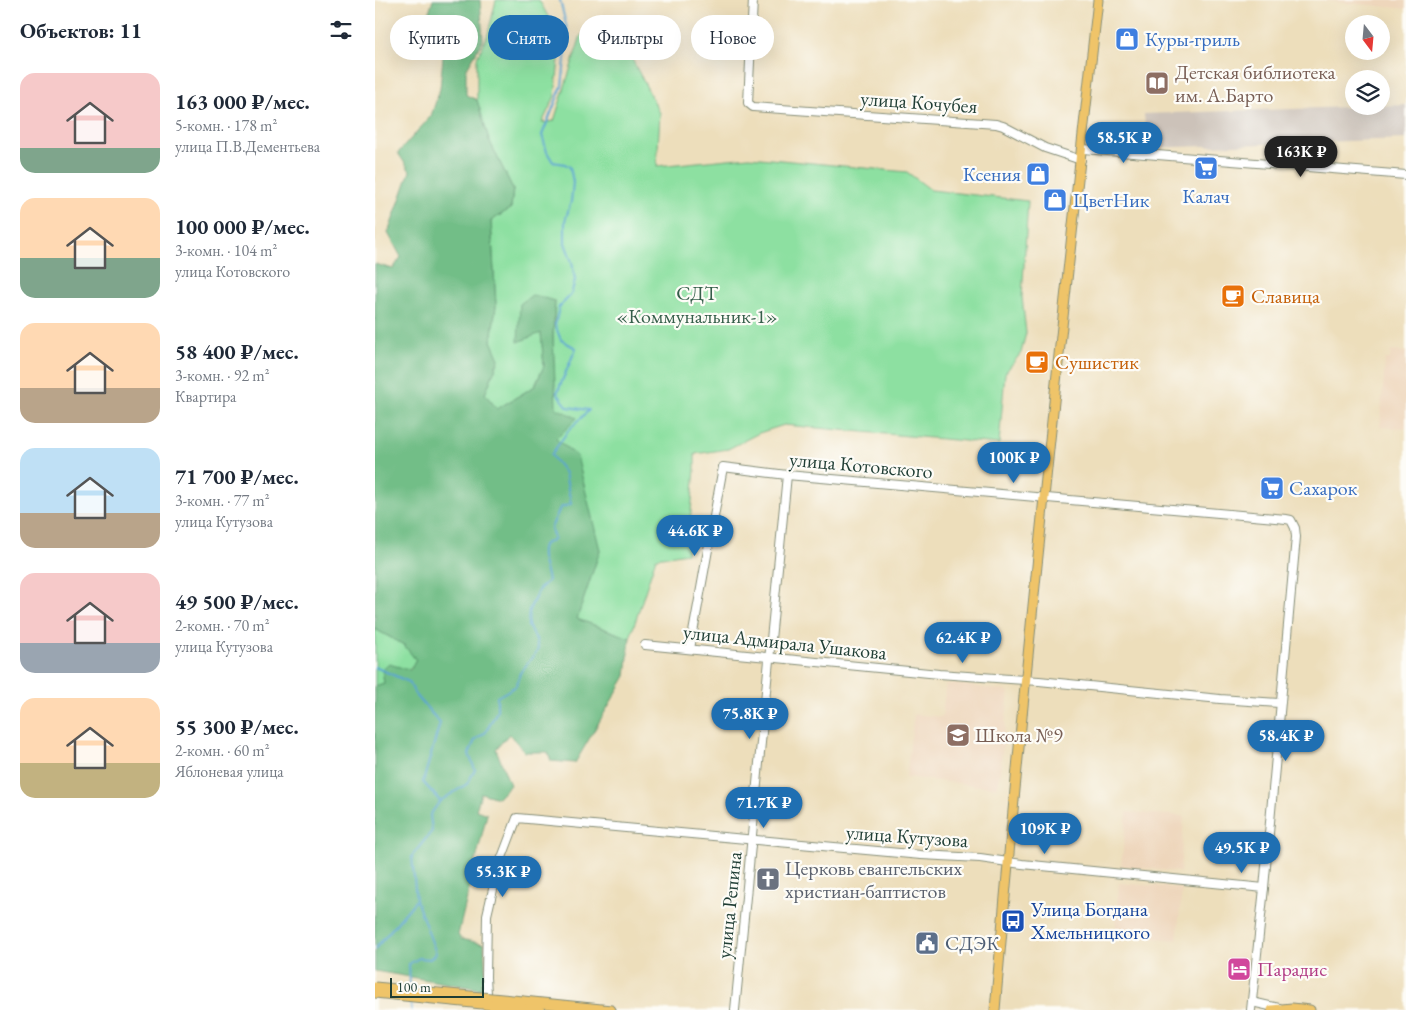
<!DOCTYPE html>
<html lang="ru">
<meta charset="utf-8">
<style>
:root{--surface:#fff;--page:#f6f6f7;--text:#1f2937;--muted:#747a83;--accent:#1f6fb2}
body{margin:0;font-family:"EB Garamond",serif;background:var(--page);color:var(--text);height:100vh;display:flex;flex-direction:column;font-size:19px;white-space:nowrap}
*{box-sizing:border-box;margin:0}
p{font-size:16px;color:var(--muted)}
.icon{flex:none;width:28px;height:28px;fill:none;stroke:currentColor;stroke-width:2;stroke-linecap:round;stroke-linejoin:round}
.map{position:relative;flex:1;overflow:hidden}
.panel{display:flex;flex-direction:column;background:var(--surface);width:375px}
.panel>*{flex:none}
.guide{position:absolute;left:15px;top:15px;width:475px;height:45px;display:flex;gap:10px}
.needle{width:32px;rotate:164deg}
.fabs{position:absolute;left:970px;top:15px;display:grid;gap:10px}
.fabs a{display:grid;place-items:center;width:45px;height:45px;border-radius:50%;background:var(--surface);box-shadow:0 5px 20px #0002;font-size:25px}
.scale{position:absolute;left:15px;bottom:12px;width:94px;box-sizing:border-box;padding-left:5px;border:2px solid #1f3d34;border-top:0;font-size:14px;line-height:18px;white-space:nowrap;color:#1f3d34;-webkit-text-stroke:4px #fdfcf7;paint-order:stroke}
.price{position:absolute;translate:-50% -42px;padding:0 11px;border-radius:18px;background:var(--accent);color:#fff;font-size:16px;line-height:32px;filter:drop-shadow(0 1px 2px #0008)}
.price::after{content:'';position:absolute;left:50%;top:30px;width:15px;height:11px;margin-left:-8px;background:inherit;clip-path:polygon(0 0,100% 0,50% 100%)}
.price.selected{background:#222;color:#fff}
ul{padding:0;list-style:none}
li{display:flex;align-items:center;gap:15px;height:125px;padding:0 20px}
li span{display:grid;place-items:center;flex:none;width:140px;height:100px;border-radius:15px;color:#555}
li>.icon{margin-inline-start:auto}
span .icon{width:60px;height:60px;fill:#fffc;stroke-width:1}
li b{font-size:21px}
h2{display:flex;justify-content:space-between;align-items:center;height:60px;padding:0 20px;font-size:21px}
.chip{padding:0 18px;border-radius:22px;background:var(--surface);box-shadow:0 5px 20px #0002;font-size:18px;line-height:45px}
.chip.selected{background:var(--accent);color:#fff}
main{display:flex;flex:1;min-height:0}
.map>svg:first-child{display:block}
.built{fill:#eed6bb}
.industrial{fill:#ccc2b9}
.green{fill:#8de0a1;stroke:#568e6a}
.forest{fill:#72be87;stroke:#487e5e}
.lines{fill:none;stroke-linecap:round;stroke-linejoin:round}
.stream{stroke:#5ba5d2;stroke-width:2}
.minor-casing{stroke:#868e78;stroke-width:10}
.major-casing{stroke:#868e78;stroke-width:11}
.minor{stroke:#fff;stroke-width:8}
.major{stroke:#efc469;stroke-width:9}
.major-bridge-casing{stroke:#868e78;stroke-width:11;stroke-linecap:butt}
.major-bridge{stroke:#efc469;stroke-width:9}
.labels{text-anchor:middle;stroke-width:4.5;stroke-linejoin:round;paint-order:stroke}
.shop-label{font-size:20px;fill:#366cbe;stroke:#fdfcf7;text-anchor:start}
.education-label{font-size:20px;fill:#785e54;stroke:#fdfcf7;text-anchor:start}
.street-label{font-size:20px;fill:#1f3d34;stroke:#fdfcf7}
.park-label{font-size:20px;fill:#355e4a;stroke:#fdfcf7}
.food-label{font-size:20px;fill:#c56008;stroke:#fdfcf7;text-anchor:start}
.worship-label{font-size:20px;fill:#5b616d;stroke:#fdfcf7;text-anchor:start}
.transit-label{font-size:20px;fill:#164399;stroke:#fdfcf7;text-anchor:start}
.service-label{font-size:20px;fill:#4e5e75;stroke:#fdfcf7;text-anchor:start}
.hotel-label{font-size:20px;fill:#b23c85;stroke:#fdfcf7;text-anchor:start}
</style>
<main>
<section class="panel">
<h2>Объектов: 11<svg class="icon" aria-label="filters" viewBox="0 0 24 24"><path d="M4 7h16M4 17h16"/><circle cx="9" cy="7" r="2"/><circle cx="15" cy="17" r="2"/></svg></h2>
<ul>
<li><span style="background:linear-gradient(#f6c9c9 75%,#7fa58c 0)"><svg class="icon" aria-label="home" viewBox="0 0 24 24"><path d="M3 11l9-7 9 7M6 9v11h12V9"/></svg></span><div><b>163 000 ₽/мес.</b><p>5-комн. · 178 m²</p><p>улица П.В.Дементьева</p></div></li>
<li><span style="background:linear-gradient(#ffd9b3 60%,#7fa58c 0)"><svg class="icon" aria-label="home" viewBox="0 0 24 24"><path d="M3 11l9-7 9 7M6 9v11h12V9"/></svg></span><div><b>100 000 ₽/мес.</b><p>3-комн. · 104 m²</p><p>улица Котовского</p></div></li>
<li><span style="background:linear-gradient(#ffd9b3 65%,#b9a48a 0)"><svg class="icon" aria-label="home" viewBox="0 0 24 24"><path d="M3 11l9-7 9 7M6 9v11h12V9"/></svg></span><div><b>58 400 ₽/мес.</b><p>3-комн. · 92 m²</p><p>Квартира</p></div></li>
<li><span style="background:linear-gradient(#bfe0f5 65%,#b9a48a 0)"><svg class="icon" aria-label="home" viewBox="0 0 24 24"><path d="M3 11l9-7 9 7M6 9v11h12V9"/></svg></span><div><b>71 700 ₽/мес.</b><p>3-комн. · 77 m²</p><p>улица Кутузова</p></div></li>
<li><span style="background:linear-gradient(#f6c9c9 70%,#9aa5b1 0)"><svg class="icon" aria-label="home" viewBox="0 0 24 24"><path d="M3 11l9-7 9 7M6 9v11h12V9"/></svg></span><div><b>49 500 ₽/мес.</b><p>2-комн. · 70 m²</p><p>улица Кутузова</p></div></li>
<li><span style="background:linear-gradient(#ffd9b3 65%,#c2b280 0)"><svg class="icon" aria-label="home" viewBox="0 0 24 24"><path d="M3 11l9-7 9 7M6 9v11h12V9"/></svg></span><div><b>55 300 ₽/мес.</b><p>2-комн. · 60 m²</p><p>Яблоневая улица</p></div></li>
</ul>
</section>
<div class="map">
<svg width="1031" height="1010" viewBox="0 0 1031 1010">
<rect width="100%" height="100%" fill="#fdfcf7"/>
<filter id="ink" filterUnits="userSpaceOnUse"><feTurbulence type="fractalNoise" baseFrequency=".02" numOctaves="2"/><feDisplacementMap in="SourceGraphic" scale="10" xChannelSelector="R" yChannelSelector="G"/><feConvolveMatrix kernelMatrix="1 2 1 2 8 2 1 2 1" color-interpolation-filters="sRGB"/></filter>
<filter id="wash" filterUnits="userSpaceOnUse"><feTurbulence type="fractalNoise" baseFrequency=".0096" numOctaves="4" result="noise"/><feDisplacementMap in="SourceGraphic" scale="20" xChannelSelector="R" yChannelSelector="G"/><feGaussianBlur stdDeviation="1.12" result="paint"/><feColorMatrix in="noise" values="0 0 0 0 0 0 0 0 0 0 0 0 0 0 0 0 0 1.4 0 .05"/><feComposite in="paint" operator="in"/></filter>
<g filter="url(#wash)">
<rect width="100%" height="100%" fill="#eddebb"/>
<!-- built -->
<g class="built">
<polygon points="942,0 1031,0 1031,9 1024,8"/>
<polygon points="1016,351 1031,352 1031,428 1005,427 1010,359 1015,359"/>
<polygon points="571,683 634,691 623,788 531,777 539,714 567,717"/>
<polygon points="752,812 809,816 805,872 746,866"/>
<polygon points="744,883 807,888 802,940 740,935"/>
</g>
<!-- industrial -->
<polygon class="industrial" points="1031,105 1031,139 772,148 769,114"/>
<!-- green -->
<g class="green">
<polygon points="121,0 164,0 186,40 180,96 167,123 179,121 206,35 246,38 285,113 282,166 374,157 532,172 556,190 653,201 647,297 651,333 646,353 630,373 624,444 409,425 384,433 353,449 320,454 320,470 312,553 281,558 255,638 202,619 225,550 181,439 178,335 180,301 143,342 166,332 169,366 160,386 122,409 110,394 124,360 116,341 121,306 116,221 136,208 138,189 114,140 102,100 102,58 113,34"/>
<path d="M 0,629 L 29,645 L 41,660 C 33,674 16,682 0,686 Z"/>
</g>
<!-- forest -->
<polygon class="forest" points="58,0 105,0 108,40 91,70 91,95 102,100 114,140 138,189 136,208 116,221 121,306 116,341 124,359 110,394 122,409 160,386 169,366 166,333 143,342 145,304 157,295 180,301 178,335 181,408 202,418 181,439 202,456 225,550 202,619 255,638 251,676 200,763 176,761 173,752 150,752 134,734 121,749 135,785 123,798 106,793 101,810 112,814 83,935 86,939 109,944 111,990 0,971 0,686 9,683 7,670 14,664 35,670 41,660 29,645 0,629 0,264 18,269 26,257 13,233 35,171 23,153 56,116 65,89 70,35 53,16"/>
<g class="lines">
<!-- stream -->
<g class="stream">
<polyline points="0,667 34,682 40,694 65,723 48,782 65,801"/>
<polyline points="0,949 41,900"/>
<path d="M 35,987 L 34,964 L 44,958 L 55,959 L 61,953 L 41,900 L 37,856 L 57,831 L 55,815 L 65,801 L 92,784 L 100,770 L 94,754 L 100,740 L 111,732 L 122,711 L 122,697 L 141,686 L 145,673 L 163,650 L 161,639 L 153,626 L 154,610 L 164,589 L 173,581 C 171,567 164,559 168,545 L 179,539 L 176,528 L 185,508 L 196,504 L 190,473 L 176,455 L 193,431 L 214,410 L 193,407 L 182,393 L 201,348 L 186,340 L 180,325 L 184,307 L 196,295 L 200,280 L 197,262 L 190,243 L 190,221 L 196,202 L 198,182 L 195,167 L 190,164 L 178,162 L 172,152 L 167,135 L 187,86 L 193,33 L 185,0"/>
<polyline points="36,1000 37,1010"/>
</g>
</g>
</g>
<g filter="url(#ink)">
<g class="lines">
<!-- minor casing -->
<g class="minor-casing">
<g id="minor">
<polyline points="378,0 373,103 378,107 621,124 628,126 670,148 706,160"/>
<polyline points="708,149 1031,175"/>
<polyline points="270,645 564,674 664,681 845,699 904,703"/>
<polyline points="315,649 348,467 412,475 911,519 916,520 920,528 921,537 889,888 876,1010"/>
<polyline points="877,1002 904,1008"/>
<polyline points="113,1010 111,977 112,915 123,868 142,818 546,855 605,858 647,864 889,888"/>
<polyline points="360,1010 412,475"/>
</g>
</g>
<!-- major casing -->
<g class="major-casing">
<g id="major">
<polyline points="148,1001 236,1010"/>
<polyline points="147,1008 165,1010"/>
<path d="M 620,1010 C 649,673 685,336 723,0"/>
<polyline points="897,1010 917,1008 935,1010"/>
</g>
</g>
<!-- minor -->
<use href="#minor" class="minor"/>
<!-- major -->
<use href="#major" class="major"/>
<!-- major-bridge casing -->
<g class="major-bridge-casing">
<g id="major-bridge">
<polyline points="0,987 148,1001"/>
<polyline points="0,993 147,1008"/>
</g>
</g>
<!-- major-bridge -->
<use href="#major-bridge" class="major-bridge"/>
</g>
</g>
<!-- icons -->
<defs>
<g id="shop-square" transform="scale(1.25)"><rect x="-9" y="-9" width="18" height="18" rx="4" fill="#3f7fe0" stroke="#fdfcf7"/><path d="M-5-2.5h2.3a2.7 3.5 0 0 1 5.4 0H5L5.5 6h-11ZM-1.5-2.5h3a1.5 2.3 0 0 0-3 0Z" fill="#fff"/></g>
<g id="library-square" transform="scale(1.25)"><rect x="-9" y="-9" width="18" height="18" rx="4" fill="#8d6e63" stroke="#fdfcf7"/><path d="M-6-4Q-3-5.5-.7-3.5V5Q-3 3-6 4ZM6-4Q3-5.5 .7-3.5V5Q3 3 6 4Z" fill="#fff"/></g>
<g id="supermarket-square" transform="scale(1.25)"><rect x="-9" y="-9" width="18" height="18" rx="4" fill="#3f7fe0" stroke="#fdfcf7"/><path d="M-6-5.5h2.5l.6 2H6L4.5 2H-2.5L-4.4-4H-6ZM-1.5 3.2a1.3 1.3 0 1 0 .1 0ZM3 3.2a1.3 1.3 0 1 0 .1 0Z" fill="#fff"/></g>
<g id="cafe-square" transform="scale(1.25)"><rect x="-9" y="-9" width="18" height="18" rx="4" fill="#e8710a" stroke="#fdfcf7"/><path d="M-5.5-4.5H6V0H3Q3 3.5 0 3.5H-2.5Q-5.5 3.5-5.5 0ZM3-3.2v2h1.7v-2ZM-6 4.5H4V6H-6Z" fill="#fff"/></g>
<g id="school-square" transform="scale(1.25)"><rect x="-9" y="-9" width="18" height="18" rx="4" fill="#8d6e63" stroke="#fdfcf7"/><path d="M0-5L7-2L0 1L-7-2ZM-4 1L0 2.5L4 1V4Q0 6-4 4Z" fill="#fff"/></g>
<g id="church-square" transform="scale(1.25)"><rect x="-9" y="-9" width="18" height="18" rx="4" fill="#6b7280" stroke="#fdfcf7"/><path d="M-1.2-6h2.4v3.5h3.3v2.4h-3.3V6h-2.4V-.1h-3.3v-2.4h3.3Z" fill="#fff"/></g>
<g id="bus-square" transform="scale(1.25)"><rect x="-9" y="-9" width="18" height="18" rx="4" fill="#1a4fb4" stroke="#fdfcf7"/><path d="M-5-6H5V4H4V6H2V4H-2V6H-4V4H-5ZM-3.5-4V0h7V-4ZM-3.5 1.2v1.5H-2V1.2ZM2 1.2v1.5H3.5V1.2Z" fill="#fff"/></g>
<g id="civic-square" transform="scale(1.25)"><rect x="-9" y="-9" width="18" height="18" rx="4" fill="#5c6f8a" stroke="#fdfcf7"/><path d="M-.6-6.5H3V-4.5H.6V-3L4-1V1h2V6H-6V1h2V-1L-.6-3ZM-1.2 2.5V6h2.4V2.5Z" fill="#fff"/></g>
<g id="hotel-square" transform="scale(1.25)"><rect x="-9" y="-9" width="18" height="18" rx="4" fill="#d1479c" stroke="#fdfcf7"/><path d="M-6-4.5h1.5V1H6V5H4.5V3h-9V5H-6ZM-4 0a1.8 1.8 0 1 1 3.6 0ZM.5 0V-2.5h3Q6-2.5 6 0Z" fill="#fff"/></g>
</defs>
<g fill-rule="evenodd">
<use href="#shop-square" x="752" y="39"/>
<use href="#library-square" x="782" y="83"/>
<use href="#supermarket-square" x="831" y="168"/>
<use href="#shop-square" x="663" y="174"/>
<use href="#shop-square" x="680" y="200"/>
<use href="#cafe-square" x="858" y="296"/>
<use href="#cafe-square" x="662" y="362"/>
<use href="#supermarket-square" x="897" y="488"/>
<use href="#school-square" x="583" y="735"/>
<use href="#church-square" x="393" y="879"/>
<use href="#bus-square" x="638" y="921"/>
<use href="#civic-square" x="552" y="943"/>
<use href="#hotel-square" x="864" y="969"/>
</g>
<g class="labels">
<!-- shop labels -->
<g class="shop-label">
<text x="770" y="46">Куры-гриль</text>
<text x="646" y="181" text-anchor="end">Ксения</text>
<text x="831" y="203" text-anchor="middle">Калач</text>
<text x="698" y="207">ЦветНик</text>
<text x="914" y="495">Сахарок</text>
</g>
<!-- education labels -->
<g class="education-label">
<text x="800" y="79">Детская библиотека<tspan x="800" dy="23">им. А.Барто</tspan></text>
<text x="600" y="742">Школа №9</text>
</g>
<!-- street labels -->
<g class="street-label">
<text transform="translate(544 102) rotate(4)" y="7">улица Кочубея</text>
<text transform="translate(486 465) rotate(5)" y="7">улица Котовского</text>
<text transform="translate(410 642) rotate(6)" y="7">улица Адмирала Ушакова</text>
<text transform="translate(532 836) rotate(4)" y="7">улица Кутузова</text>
<text transform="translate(354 905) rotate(-84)" y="7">улица Репина</text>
</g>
<!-- park labels -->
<g class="park-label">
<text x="322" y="300">СДТ<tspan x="322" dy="23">«Коммунальник-1»</tspan></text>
</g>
<!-- food labels -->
<g class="food-label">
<text x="876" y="303">Славица</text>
<text x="680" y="369">Сушистик</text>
</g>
<!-- worship labels -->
<g class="worship-label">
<text x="410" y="875">Церковь евангельских<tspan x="410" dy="23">христиан-баптистов</tspan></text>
</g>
<!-- transit labels -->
<g class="transit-label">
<text x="656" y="916">Улица Богдана<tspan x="656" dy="23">Хмельницкого</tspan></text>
</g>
<!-- service labels -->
<g class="service-label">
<text x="570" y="950">СДЭК</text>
</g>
<!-- hotel labels -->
<g class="hotel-label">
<text x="882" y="976">Парадис</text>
</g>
</g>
</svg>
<div class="fabs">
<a><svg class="needle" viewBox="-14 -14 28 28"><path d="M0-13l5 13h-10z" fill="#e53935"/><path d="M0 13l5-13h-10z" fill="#747a83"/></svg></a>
<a><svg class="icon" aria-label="layers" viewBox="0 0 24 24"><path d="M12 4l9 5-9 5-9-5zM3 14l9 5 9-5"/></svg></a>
</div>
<div class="scale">100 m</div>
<b class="price" style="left:749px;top:164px">58.5K ₽</b>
<b class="price selected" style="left:926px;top:178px">163K ₽</b>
<b class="price" style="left:639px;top:484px">100K ₽</b>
<b class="price" style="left:320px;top:557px">44.6K ₽</b>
<b class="price" style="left:588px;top:664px">62.4K ₽</b>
<b class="price" style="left:375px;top:740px">75.8K ₽</b>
<b class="price" style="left:911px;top:762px">58.4K ₽</b>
<b class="price" style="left:389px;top:829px">71.7K ₽</b>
<b class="price" style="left:670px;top:855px">109K ₽</b>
<b class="price" style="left:867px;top:874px">49.5K ₽</b>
<b class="price" style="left:128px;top:898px">55.3K ₽</b>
<div class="guide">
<a class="chip">Купить</a>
<a class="chip selected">Снять</a>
<a class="chip">Фильтры</a>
<a class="chip">Новое</a>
</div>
</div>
</main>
